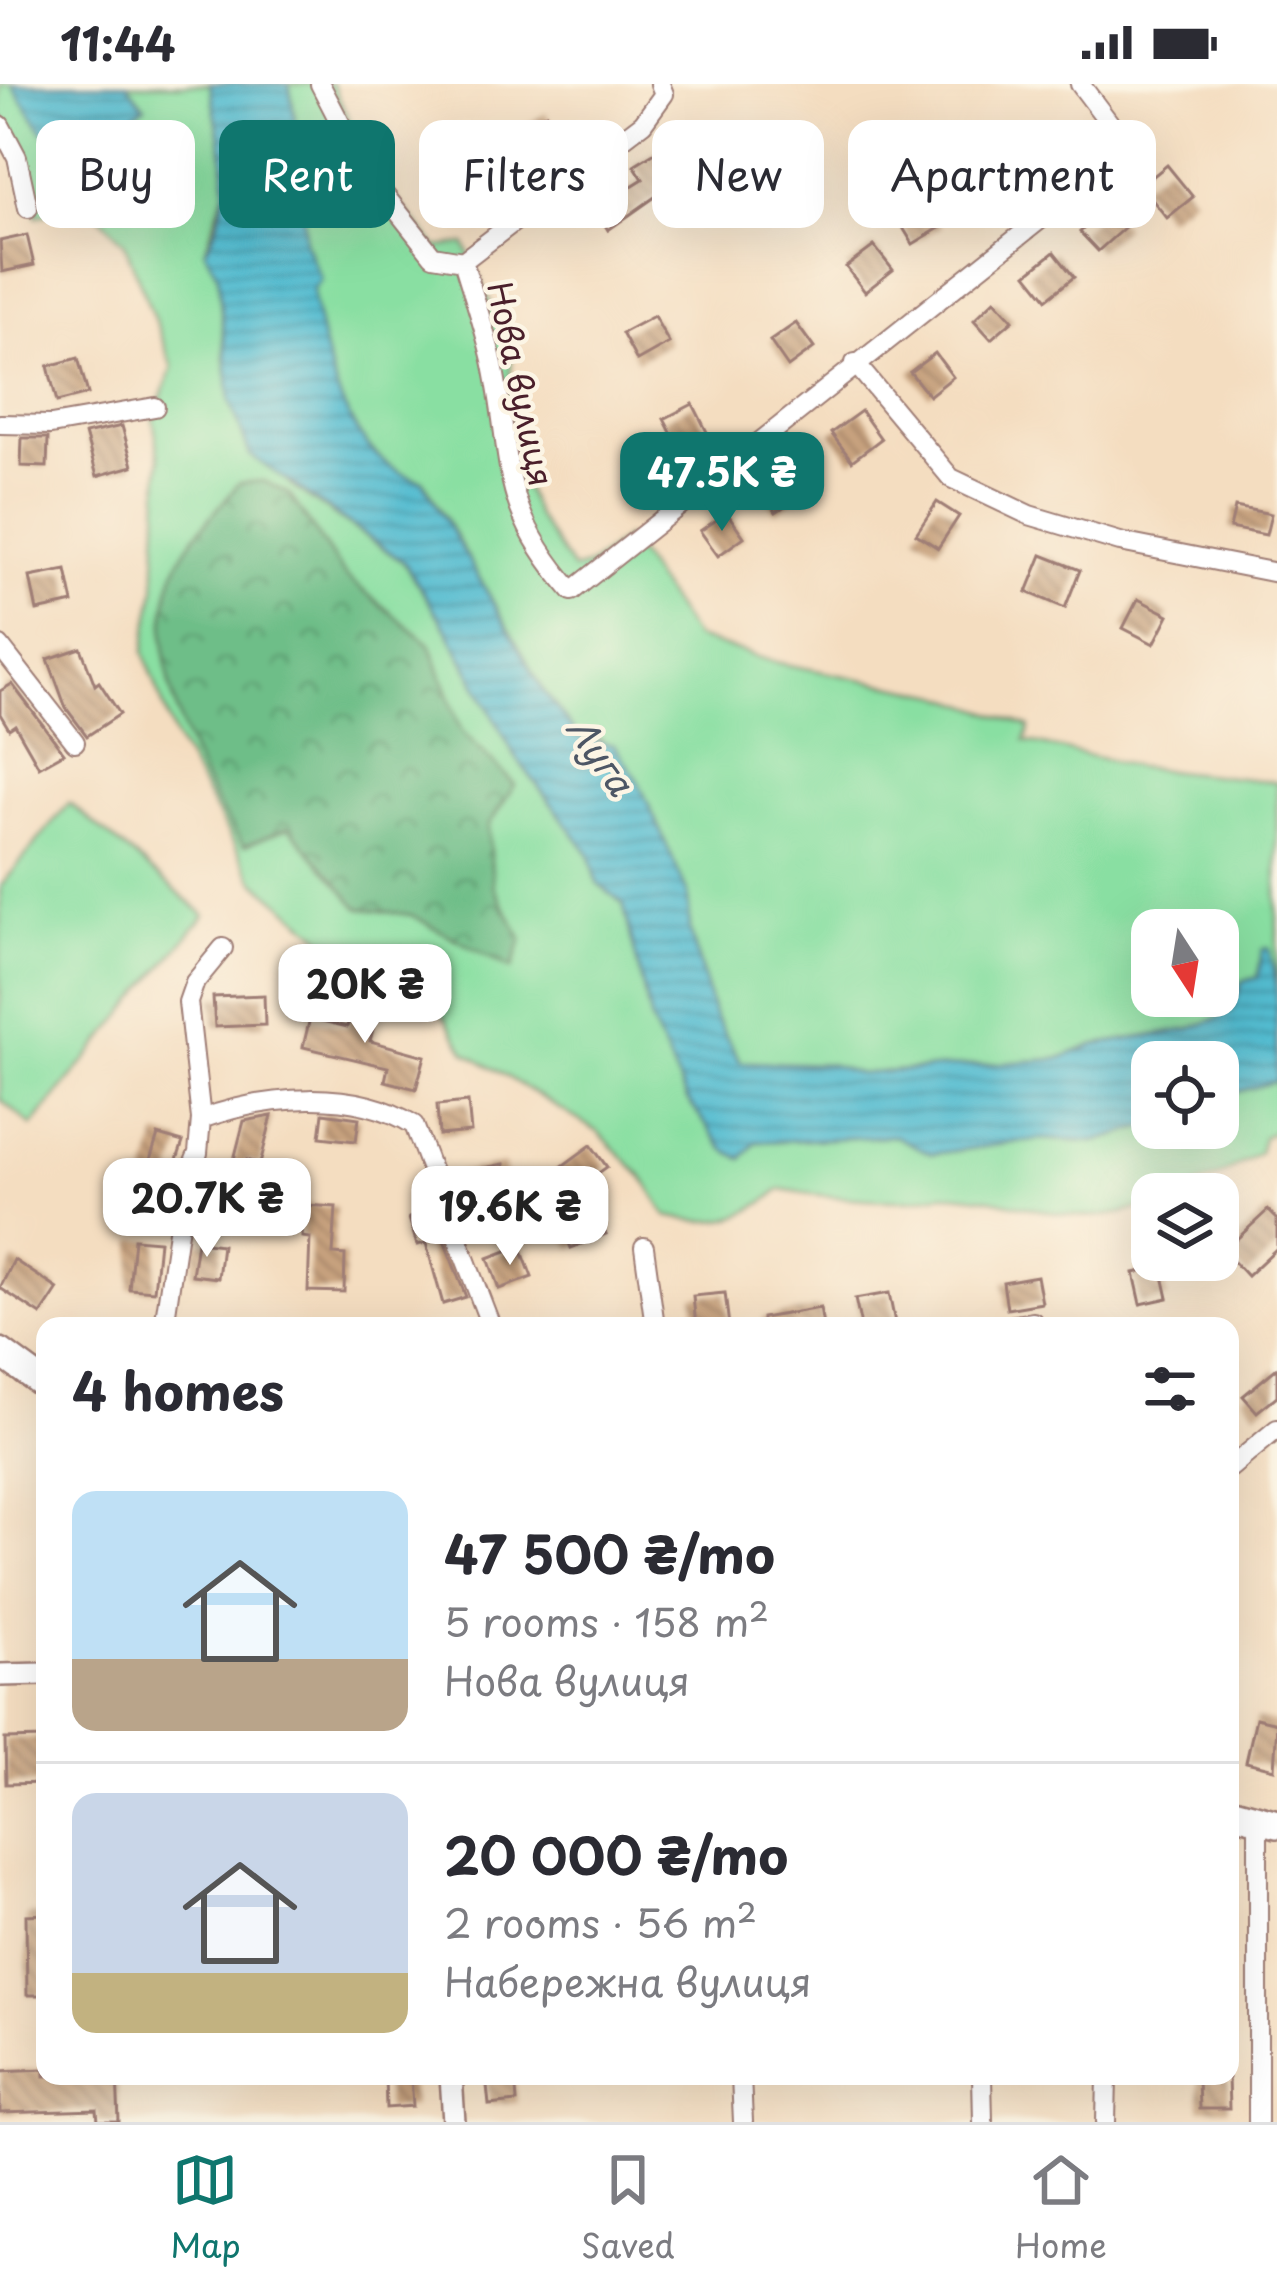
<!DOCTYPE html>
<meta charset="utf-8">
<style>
:root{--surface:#fff;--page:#f7f7f7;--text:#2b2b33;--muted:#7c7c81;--line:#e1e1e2;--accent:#0f766e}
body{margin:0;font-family:"Playpen Sans",sans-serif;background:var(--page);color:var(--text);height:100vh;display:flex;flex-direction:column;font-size:45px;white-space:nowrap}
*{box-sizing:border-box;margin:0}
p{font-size:39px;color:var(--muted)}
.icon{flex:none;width:66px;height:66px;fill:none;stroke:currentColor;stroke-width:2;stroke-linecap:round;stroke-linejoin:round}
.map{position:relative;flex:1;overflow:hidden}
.details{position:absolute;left:36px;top:1233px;width:1203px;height:768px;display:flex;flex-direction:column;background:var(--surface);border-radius:24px;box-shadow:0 12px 48px #0002}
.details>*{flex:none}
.hud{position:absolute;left:36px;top:36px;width:1206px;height:108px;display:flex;gap:24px}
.needle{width:78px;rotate:168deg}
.fabs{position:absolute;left:1131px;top:825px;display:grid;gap:24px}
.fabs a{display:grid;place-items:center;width:108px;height:108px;border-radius:24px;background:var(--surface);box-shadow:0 12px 48px #0002;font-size:60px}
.price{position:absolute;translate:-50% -102px;padding:0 27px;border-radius:24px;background:#fff;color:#222;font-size:39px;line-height:78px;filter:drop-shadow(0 3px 6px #0008)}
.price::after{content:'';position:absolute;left:50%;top:72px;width:36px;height:27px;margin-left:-18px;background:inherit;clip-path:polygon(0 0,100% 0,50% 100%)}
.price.selected{background:var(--accent);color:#fff}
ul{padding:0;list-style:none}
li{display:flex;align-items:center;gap:36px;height:300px;padding:0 36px}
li+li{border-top:3px solid var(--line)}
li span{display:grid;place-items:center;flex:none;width:336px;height:240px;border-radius:24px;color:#555}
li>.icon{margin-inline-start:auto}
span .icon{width:144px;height:144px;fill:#fffc;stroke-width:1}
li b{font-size:51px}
h2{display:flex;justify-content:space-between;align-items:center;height:144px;padding:0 36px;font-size:51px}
.pill{padding:0 42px;border-radius:24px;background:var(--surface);box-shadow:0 12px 48px #0002;font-size:42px;line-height:108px}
.pill.selected{background:var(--accent);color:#fff}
.status{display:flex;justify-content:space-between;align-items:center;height:84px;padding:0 60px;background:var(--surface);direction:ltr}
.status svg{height:33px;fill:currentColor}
.tab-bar{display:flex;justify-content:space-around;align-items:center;height:168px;border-top:3px solid var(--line);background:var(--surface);font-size:33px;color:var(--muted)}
.tab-bar a{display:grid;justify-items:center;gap:6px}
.tab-bar .selected{color:var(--accent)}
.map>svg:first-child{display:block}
.grass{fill:#89dfa2;stroke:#6a7f66;stroke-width:3;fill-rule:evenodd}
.forest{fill:url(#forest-crowns);stroke:#5c6e5a;stroke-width:3}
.water{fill:url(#water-rules);stroke:#4e6e7e;stroke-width:3}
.building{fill:url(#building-back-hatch)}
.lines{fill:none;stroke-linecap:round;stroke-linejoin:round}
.minor-casing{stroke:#9f7e76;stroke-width:22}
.tertiary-casing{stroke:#9f7e76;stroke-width:26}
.primary-casing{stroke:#9f7e76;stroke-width:32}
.minor{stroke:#fff;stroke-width:18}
.tertiary{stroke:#fff;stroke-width:21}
.primary{stroke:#fff;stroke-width:27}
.labels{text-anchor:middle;stroke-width:9;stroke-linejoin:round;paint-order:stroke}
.street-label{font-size:33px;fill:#4a1f2b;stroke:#fcf5e5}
.water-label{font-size:36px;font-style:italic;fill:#4d5665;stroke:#fcf5e5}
</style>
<div class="status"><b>11:44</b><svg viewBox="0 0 49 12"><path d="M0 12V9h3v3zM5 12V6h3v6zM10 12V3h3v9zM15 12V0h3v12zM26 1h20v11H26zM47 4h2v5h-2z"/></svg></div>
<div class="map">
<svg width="1277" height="2038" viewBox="0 0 1277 2038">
<defs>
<pattern id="forest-crowns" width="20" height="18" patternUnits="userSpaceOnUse" patternTransform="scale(3)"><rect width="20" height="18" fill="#6ebe88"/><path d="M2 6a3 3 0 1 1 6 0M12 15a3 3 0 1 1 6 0" fill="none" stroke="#5c9a6f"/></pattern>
<pattern id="water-rules" width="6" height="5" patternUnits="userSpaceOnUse" patternTransform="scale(3)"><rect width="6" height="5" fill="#53bcd0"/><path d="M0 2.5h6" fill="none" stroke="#4798a9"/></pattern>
<pattern id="building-back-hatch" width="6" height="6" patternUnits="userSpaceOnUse" patternTransform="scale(3)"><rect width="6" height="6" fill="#c7a27e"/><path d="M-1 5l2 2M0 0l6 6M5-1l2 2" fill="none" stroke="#a48367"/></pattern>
</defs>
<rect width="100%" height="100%" fill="#fcf5e5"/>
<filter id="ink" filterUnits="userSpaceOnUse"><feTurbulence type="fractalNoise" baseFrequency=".00833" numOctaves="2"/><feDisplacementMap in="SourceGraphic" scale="24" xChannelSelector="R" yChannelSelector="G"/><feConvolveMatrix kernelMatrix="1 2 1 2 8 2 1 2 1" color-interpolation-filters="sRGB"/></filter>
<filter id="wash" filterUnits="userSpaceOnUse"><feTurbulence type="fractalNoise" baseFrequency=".004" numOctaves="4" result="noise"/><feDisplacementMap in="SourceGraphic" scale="48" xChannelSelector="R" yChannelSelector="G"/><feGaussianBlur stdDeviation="2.7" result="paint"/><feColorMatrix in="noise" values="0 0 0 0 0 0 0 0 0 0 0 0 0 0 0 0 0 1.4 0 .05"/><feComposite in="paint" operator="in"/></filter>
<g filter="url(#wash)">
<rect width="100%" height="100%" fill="#f4ddc0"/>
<!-- grass -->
<g class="grass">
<path d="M 0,0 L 210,0 L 228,96 L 205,167 L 218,191 L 226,285 L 290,401 L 403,478 L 448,547 L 515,672 L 589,769 L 598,800 L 623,819 L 634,852 L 755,1058 L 895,1052 L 933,1070 L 1040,1055 L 1095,1058 L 1152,1041 L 1218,1044 L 1218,1013 L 1277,997 L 1277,1047 L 1263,1053 L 1259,1069 C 1226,1089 1191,1110 1152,1110 L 1152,1120 C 1075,1152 1024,1113 949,1110 C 934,1109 918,1116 903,1116 C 861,1116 822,1113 781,1105 C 741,1138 717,1143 667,1132 L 642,1092 L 598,1048 L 466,968 L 408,874 L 325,856 L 254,796 L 175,654 L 144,568 L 155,504 L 158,436 L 160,375 L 153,335 L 173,283 L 124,158 L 86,118 L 37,132 L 23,72 L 0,35 Z"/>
<path d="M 289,0 L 332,0 L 376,92 L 437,163 L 465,160 L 512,267 L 509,310 L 519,389 L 536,431 L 573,486 L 590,481 L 626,453 L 695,554 L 774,578 L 941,611 L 1030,643 L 1025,657 L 1137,683 L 1277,698 L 1277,905 L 1268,864 L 1262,866 L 1258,893 L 1241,898 L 1232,928 L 1191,945 L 1094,961 L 1058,975 L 858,990 L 829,980 L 740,978 L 713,929 L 690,847 L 688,810 L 600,654 L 580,655 L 545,609 L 424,397 C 351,380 320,282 313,214 C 312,194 317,176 305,160 L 301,70 ZM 1152,846 L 1218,846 L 1218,912 L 1152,912 Z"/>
<polygon points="69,719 205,831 32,1042 0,1015 0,803"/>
</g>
<!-- forest -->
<path class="forest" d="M 264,397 L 289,410 L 346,493 L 430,560 L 461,646 L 515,701 L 488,742 L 493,802 L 522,855 L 512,885 L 411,831 L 359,824 L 289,743 L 244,762 C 192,690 140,569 177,482 C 189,453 220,424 239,399 Z"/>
<!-- water -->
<g class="water">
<polygon points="12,0 127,0 145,23 77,67 49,57"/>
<path d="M 210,0 L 289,0 L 301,70 L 305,159 L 321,195 L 313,205 L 314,218 C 327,284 348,379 423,397 L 545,609 L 579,654 L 614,661 L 637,694 L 688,810 L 690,847 L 713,929 L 740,978 L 829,980 L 859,990 L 1058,975 L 1094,961 L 1191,945 L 1232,928 L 1242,898 L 1258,893 L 1262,866 L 1269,864 L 1277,905 L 1277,997 L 1218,1013 L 1218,978 L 1152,978 L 1152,1041 L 1095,1058 L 1040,1055 L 932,1070 L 895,1052 L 756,1058 L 742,1075 L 724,1065 L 686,1014 L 651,938 L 623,819 L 598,800 L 589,769 L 515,672 L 448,547 L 404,478 L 250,371 L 230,317 L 218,191 L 205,167 C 240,101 220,69 210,0 Z"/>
</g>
<g id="blocks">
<!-- building -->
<g class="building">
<polygon points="546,29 558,54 529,69 517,45"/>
<polygon points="1006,60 1026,92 1003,106 983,74"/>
<polygon points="660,65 679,96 608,146 595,125 643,95 634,81"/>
<polygon points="1167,81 1193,113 1167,134 1141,102"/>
<polygon points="926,117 941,143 913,160 897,134"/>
<polygon points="1107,123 1125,143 1098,167 1080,148"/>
<polygon points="27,151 34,181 2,188 0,157"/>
<polygon points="874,162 893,186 865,208 846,183"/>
<polygon points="1054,168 1074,193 1047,215 1027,190"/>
<polygon points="995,216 1013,236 991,255 974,236"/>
<polygon points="654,232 669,259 637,277 622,249"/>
<polygon points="796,239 814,264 788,283 770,257"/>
<polygon points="935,269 953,293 929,312 910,288"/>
<polygon points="78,274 88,310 57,318 48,282"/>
<polygon points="693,320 708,350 679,364 664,335"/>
<polygon points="861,327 881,355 852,377 831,349"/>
<polygon points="122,342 133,382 97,392 85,350"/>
<polygon points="22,354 48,354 47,383 21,382"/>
<polygon points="786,384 804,409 776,428 759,403"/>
<polygon points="937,418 959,432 938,464 916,450"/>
<polygon points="1235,423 1271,430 1266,451 1230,444"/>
<polygon points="727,429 744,453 718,472 700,447"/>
<polygon points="1042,471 1080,486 1065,524 1027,508"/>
<polygon points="66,486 73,519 37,527 30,493"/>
<polygon points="1138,515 1169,531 1154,560 1123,544"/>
<polygon points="81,564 95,601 99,598 120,630 87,652 66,624 48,575"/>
<polygon points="12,600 64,669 39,683 15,641 9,645 0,630 0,607"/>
<polygon points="264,911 265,941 215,943 213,913"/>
<polygon points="353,920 378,925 370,957 425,972 416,1005 385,997 388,983 303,963 310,934 347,943"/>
<polygon points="468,1018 471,1048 439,1051 437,1021"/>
<polygon points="323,1029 359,1034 356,1057 320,1053"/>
<polygon points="272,1032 260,1080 247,1076 235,1129 207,1123 214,1096 228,1099 244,1037"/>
<polygon points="158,1051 183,1058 168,1103 144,1095"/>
<polygon points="591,1061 607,1083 584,1099 606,1150 571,1164 560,1137 577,1130 550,1091"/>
<polygon points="504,1080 509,1106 467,1115 458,1089"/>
<polygon points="304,1121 336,1123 333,1170 345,1171 344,1208 308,1207 310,1154 302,1153"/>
<polygon points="1268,1126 1277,1135 1277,1164 1247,1192 1224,1167"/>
<polygon points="433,1128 466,1213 443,1220 426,1159 417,1161 409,1134"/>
<polygon points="134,1155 159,1157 154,1207 129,1205"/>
<polygon points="197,1158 222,1161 218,1194 192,1191"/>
<polygon points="520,1162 532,1193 499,1205 488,1174"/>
<polygon points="14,1176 58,1205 41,1231 0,1204"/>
<polygon points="1161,1183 1168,1214 1141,1220 1134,1189"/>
<polygon points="1037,1192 1042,1219 1007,1225 1003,1198"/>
<polygon points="725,1209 729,1242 696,1242 693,1212"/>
<polygon points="889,1209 895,1239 861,1242 855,1215"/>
<polygon points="820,1224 823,1242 762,1242 762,1234"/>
<polygon points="1277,1284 1277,1312 1257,1328 1243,1312"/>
<polygon points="1256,1634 1277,1639 1274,1685 1246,1678"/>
<polygon points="45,1654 45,1699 6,1700 5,1655"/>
<polygon points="45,1830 45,1911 27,1911 26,1831"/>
<polygon points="45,1985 45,1992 117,1992 119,2038 98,2038 97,2026 0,2029 0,1987"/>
<polygon points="385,1992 411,1992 413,2022 386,2024"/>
<polygon points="486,1992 515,1992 517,2018 489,2021"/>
<polygon points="1228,1993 1229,2025 1199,2025 1198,1994"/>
</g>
</g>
</g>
<g filter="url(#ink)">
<use href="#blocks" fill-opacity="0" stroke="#9f7e76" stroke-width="3"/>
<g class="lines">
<!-- minor casing -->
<g class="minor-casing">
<g id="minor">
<path d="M 320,0 L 364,85 L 433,172 L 463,177 C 473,210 484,242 492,276 C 514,379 496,420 572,507 L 1129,65 L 1080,0"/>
<polyline points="0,41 17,73 28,124"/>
<polyline points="463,177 643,39 664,10 660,0"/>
<polyline points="855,279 951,394 1029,431 1120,458 1277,489"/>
<polyline points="0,340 51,341 155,323"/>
<polyline points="0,562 75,658"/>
<path d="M 201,1035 C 266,1012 353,1003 414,1041 L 491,1242"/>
<polyline points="644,1163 655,1242"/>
<polyline points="164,1242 185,1100 198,1069 201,1035 188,918 195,898 223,864"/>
<polyline points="1009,1242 1033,1238"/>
<polyline points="1230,1384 1277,1345"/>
<polyline points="1258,1734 1258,2038"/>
<polyline points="741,1992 743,2038"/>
<polyline points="982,1992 983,2038"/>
<polyline points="1106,2038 1107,1992"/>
</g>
</g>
<!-- tertiary casing -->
<g class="tertiary-casing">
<g id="tertiary">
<polyline points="0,1591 45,1590"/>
<polyline points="451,1992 454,2038"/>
</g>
</g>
<!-- primary casing -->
<g class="primary-casing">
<g id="primary">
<polyline points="0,1268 45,1301"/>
<polyline points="1230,1727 1277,1740"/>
</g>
</g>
<!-- minor -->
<use href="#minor" class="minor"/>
<!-- tertiary -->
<use href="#tertiary" class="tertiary"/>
<!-- primary -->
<use href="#primary" class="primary"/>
</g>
</g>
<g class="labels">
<!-- street labels -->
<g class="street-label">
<text transform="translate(520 300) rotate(78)" y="12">Нова вулиця</text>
</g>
<!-- water labels -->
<g class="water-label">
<text transform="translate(600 672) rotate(55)" y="13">Луга</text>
</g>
</g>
</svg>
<div class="fabs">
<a><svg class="needle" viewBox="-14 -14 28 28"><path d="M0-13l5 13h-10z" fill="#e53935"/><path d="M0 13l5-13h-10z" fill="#7c7c81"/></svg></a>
<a><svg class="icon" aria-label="locate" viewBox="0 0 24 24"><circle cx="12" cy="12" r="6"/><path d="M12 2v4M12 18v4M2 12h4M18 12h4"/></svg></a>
<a><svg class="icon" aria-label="layers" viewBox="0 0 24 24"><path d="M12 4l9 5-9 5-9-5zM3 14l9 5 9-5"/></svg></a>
</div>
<b class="price selected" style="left:722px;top:450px">47.5K ₴</b>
<b class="price" style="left:365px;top:962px">20K ₴</b>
<b class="price" style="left:207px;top:1176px">20.7K ₴</b>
<b class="price" style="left:510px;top:1184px">19.6K ₴</b>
<div class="hud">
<a class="pill">Buy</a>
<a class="pill selected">Rent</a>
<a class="pill">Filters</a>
<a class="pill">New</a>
<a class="pill">Apartment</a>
</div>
<section class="details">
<h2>4 homes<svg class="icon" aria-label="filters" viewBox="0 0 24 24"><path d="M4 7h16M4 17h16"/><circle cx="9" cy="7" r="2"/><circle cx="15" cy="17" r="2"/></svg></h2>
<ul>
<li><span style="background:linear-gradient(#bfe0f5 70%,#b9a48a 0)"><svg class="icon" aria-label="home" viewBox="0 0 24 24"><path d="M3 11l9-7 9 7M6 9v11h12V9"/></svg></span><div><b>47 500 ₴/mo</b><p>5 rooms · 158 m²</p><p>Нова вулиця</p></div></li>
<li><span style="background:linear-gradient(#c9d6e8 75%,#c2b280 0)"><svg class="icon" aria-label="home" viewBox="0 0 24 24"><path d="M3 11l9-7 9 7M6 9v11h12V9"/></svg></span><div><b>20 000 ₴/mo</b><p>2 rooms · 56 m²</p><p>Набережна вулиця</p></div></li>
</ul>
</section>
</div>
<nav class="tab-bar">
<a class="selected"><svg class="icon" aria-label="map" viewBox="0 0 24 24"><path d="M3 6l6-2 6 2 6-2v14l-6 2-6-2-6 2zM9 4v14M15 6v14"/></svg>Map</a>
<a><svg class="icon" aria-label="saved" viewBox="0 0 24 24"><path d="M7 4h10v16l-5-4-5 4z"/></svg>Saved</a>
<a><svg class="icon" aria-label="home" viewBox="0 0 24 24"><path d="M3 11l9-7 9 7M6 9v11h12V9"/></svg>Home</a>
</nav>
